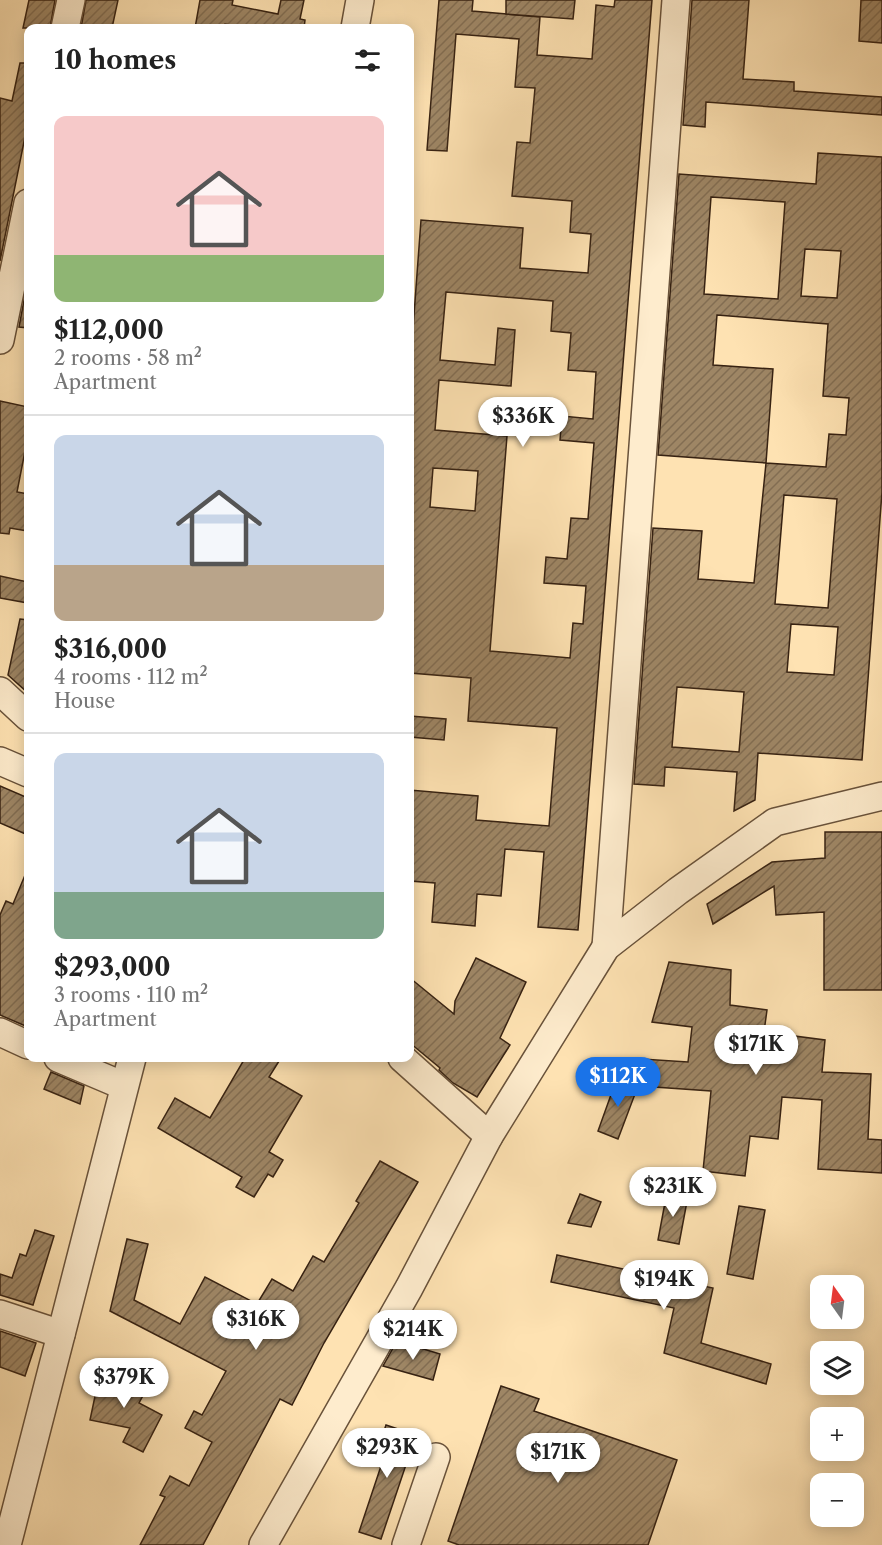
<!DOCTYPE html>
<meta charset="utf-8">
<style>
:root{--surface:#fff;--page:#f6f6f6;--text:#222;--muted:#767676;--line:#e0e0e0;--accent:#1a73e8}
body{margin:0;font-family:"Libre Caslon Text",serif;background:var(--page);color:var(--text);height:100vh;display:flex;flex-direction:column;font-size:22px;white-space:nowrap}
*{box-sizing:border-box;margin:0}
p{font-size:20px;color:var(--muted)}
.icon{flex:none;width:33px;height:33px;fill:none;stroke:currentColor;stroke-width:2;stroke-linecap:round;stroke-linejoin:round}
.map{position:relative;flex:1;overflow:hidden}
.panel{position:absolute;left:24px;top:24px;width:390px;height:1038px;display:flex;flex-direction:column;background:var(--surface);border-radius:12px;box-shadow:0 3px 15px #0003}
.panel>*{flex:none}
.needle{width:39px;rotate:346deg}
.buttons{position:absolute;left:810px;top:1275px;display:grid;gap:12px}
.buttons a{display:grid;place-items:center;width:54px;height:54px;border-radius:12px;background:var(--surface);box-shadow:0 3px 15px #0003;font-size:30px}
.price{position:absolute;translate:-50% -51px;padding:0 14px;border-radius:21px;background:#fff;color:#222;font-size:20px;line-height:39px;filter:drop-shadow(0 2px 3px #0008)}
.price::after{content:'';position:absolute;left:50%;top:36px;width:18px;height:14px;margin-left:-9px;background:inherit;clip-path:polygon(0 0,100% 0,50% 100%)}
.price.active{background:var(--accent);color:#fff}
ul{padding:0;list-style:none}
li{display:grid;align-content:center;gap:12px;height:318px;padding:0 30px}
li+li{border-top:2px solid var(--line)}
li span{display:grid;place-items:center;height:186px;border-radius:12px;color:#555}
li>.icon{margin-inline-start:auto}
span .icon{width:108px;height:108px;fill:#fffc;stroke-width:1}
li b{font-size:26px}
h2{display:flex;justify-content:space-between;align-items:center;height:72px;padding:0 30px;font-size:26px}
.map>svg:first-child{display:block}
.building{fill:url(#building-hatch);stroke:#372212;stroke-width:1.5;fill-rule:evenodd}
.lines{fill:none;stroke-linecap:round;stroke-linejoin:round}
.street-casing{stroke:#69523a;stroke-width:30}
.street{stroke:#feeccd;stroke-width:27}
</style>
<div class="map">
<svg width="882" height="1545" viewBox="0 0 882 1545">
<defs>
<pattern id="building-hatch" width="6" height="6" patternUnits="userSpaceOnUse" patternTransform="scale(1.5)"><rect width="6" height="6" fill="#9e8665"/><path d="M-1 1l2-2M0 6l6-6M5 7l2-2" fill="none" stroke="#826d52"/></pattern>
</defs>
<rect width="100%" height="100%" fill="#fee2b2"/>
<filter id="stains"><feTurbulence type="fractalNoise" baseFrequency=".00333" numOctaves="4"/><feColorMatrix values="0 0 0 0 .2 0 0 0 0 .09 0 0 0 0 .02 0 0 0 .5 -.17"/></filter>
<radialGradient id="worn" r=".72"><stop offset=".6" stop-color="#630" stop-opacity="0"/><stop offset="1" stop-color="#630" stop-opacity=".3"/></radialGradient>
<!-- building -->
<g class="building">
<polygon points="29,0 55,0 50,28 23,28"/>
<polygon points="86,0 118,0 112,28 81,28"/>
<polygon points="200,0 233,0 232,5 278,14 281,0 304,0 300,19 305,20 304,28 247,28 225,24 224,28 195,28"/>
<path d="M 439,0 L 473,0 L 472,11 L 540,17 L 537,55 L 592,59 L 596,5 L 614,7 L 615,0 L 652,0 L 578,930 L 538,927 L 544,852 L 505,849 L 501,896 L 477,894 L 475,926 L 432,922 L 435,883 L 410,881 L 410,790 L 478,796 L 476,820 L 549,826 L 557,728 L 468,721 L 471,678 L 410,673 L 410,369 L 421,220 L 523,228 L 520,268 L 588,273 L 591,234 L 570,232 L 572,201 L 512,196 L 517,142 L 530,143 L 535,88 L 515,87 L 519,39 L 456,34 L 447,151 L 427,150 ZM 446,292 L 553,301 L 551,331 L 571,333 L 568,370 L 596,372 L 593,419 L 562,416 L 560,440 L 594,443 L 588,519 L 571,518 L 567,559 L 546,557 L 544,583 L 586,586 L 583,624 L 573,623 L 570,658 L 490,651 L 507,436 L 435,430 L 439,380 L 511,386 L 515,330 L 498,328 L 495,365 L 440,360 ZM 433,468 L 478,471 L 475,511 L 430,507 Z"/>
<polygon points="506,0 575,0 573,19 506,14"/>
<polygon points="692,0 749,0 743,79 794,82 794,91 882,97 882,115 706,102 705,127 683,125"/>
<polygon points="861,0 882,0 882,43 859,41"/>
<polygon points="20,63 28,63 28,122 0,261 0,98 12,101"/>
<path d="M 818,153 L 882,157 L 882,492 L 862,760 L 758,753 L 755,800 L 734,811 L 737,772 L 665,767 L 664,786 L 634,784 L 653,528 L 702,531 L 698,579 L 754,583 L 766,463 L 658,455 L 679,174 L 816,184 ZM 711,197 L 785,202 L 778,299 L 704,294 ZM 805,249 L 841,251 L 837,298 L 801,296 ZM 717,315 L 828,324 L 823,396 L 849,398 L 846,435 L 829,434 L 826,467 L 766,463 L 773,369 L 713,365 ZM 784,495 L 837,499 L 828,608 L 775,604 ZM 791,624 L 838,627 L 834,675 L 787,672 ZM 677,687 L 744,692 L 739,752 L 672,747 Z"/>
<polygon points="28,279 28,328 19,327"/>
<polygon points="0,401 28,407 28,436 17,492 28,494 28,531 10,528 9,534 0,533"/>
<polygon points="0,576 28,582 28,603 0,598"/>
<polygon points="20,619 28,620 28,693 8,675"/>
<polygon points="410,716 446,719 444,740 410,737"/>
<polygon points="0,786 28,798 28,835 0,823"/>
<polygon points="825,832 882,832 882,990 824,990 824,912 776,915 774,886 713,924 707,904 772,862 825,858"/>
<polygon points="28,868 28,1027 0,1015 0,915 6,901 13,904"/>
<polygon points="476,958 526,982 500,1038 510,1045 477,1097 453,1083 439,1070 440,1068 410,1043 410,978 454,1014 455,1001"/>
<polygon points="669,962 731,970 730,1005 767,1010 764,1032 825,1040 822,1072 871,1074 868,1139 882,1140 882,1173 818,1169 822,1100 782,1097 778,1139 750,1136 745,1176 703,1171 711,1091 640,1086 642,1059 688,1062 692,1027 652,1022"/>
<polygon points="245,1058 281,1058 269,1077 302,1096 269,1152 283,1160 273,1177 268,1174 254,1197 236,1187 242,1177 158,1128 175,1098 210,1118"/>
<polygon points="51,1072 84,1086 80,1104 44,1089"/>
<polygon points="617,1078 638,1086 618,1139 598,1131"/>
<polygon points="380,1161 418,1182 324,1343 292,1405 280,1399 203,1545 140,1545 165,1497 160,1495 170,1476 189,1486 212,1442 185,1428 194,1411 202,1415 226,1371 110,1311 127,1239 148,1244 134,1300 180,1324 205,1277 257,1304 272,1279 293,1291 313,1256 324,1262 359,1203 356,1201"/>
<polygon points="667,1192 688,1196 679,1244 658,1240"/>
<polygon points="580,1194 601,1202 591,1227 568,1223"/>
<polygon points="739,1206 765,1210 753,1279 727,1274"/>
<polygon points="35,1230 54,1236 33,1305 0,1295 0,1274 12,1278 20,1254 26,1256"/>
<polygon points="557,1255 713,1288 701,1343 771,1364 766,1384 664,1353 674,1308 551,1282"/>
<polygon points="0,1331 36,1343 25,1376 0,1367"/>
<polygon points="397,1341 440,1354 433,1380 383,1366"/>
<polygon points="105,1369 146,1390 139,1403 162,1415 143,1452 123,1442 130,1428 90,1420 98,1382"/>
<polygon points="501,1386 539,1399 534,1411 677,1460 648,1545 459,1545 448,1541"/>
<polygon points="386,1425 416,1435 381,1539 359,1532 382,1463 374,1461"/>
</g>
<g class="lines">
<!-- street casing -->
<g class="street-casing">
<g id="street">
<polyline points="65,28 71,0"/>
<polyline points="355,28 360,0"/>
<polyline points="0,340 28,203"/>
<polyline points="0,691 28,717"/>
<polyline points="0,761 28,773"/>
<polyline points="606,947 676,0"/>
<polyline points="0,1032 28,1045"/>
<polyline points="58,1058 124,1086"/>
<polyline points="402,1058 489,1136"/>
<polyline points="0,1314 61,1334"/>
<polyline points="7,1545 132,1058"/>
<polyline points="263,1545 409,1288 489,1136 606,947 678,891 775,822 882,796"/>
<polyline points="406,1545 436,1457"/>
</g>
</g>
<!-- street -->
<use href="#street" class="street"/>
</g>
<rect width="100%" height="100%" filter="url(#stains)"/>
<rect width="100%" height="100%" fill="url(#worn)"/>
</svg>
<div class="buttons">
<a><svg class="needle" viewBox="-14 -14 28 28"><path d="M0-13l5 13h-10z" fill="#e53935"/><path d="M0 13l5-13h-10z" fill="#767676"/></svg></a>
<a><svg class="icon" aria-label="layers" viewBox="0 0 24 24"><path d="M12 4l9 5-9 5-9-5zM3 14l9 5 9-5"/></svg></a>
<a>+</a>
<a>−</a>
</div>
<b class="price" style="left:523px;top:448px">$336K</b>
<b class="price" style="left:756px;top:1076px">$171K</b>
<b class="price active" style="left:618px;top:1108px">$112K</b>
<b class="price" style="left:673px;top:1218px">$231K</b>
<b class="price" style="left:664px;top:1311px">$194K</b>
<b class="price" style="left:256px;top:1351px">$316K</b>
<b class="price" style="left:413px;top:1361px">$214K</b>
<b class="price" style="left:124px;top:1409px">$379K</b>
<b class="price" style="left:387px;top:1479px">$293K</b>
<b class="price" style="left:558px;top:1484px">$171K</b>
<section class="panel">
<h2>10 homes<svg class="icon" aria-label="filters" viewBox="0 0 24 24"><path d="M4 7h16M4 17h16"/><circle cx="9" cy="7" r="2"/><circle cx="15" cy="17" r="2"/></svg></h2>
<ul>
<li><span style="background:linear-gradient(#f6c9c9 75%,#8fb573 0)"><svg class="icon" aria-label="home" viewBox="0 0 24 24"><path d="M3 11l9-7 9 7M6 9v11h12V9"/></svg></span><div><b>$112,000</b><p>2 rooms · 58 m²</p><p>Apartment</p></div></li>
<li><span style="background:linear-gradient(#c9d6e8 70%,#b9a48a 0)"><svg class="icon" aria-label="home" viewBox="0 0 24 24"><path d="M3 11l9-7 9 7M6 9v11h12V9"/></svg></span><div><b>$316,000</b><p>4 rooms · 112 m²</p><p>House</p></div></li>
<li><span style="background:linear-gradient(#c9d6e8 75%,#7fa58c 0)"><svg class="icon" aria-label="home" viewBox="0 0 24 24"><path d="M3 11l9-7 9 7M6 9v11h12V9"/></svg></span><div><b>$293,000</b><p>3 rooms · 110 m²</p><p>Apartment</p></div></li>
</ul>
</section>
</div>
